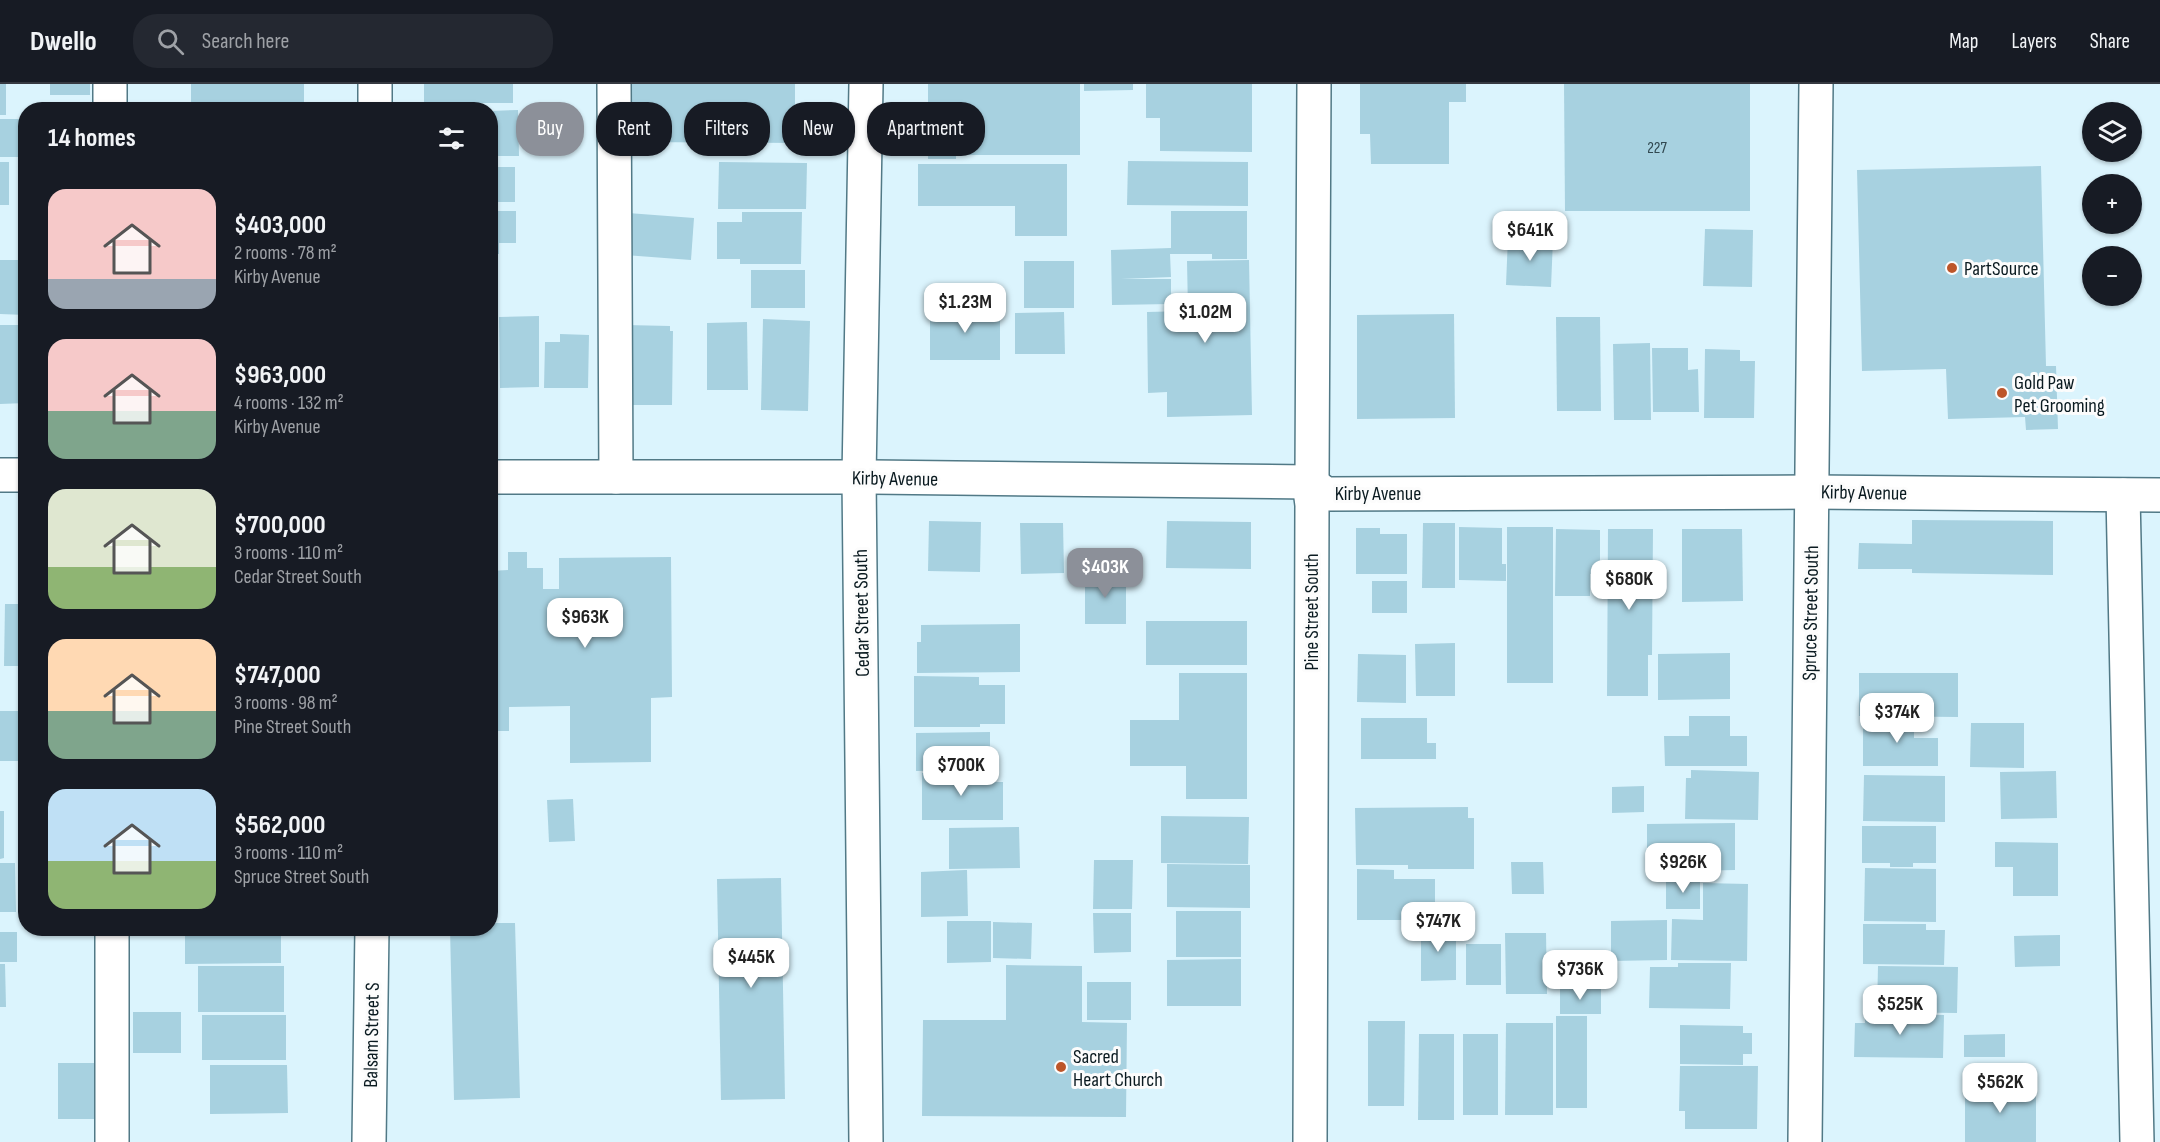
<!DOCTYPE html>
<meta charset="utf-8">
<style>
:root{--surface:#171b24;--page:#242831;--text:#f1f3f6;--muted:#9ea1a6;--line:#363941;--accent:#8c9099}
body{margin:0;font-family:"Sofia Sans Condensed",sans-serif;background:var(--page);color:var(--text);height:100vh;display:flex;flex-direction:column;font-size:22px;white-space:nowrap}
*{box-sizing:border-box;margin:0}
p{font-size:20px;color:var(--muted)}
.icon{flex:none;width:33px;height:33px;fill:none;stroke:currentColor;stroke-width:2;stroke-linecap:round;stroke-linejoin:round}
.map{position:relative;flex:1;overflow:hidden}
.drawer{position:absolute;left:18px;top:18px;width:480px;height:834px;display:flex;flex-direction:column;background:var(--surface);border-radius:24px;box-shadow:0 2px 4px #0004}
.drawer>*{flex:none}
.banner{position:absolute;left:516px;top:18px;width:570px;height:54px;display:flex;gap:12px}
.fabs{position:absolute;left:2082px;top:18px;display:grid;gap:12px}
.fabs a{display:grid;place-items:center;width:60px;height:60px;border-radius:50%;background:var(--surface);box-shadow:0 2px 4px #0004;font-size:30px}
.price{position:absolute;translate:-50% -51px;padding:0 14px;border-radius:12px;background:#fff;color:#222;font-size:20px;line-height:39px;filter:drop-shadow(0 2px 3px #0008)}
.price::after{content:'';position:absolute;left:50%;top:36px;width:18px;height:14px;margin-left:-9px;background:inherit;clip-path:polygon(0 0,100% 0,50% 100%)}
.price.current{background:var(--accent);color:#fff}
ul{padding:0;list-style:none}
li{display:flex;align-items:center;gap:18px;height:150px;padding:0 30px}
li span{display:grid;place-items:center;flex:none;width:168px;height:120px;border-radius:18px;color:#555}
li>.icon{margin-inline-start:auto}
span .icon{width:72px;height:72px;fill:#fffc;stroke-width:1}
li b{font-size:26px}
h2{display:flex;justify-content:space-between;align-items:center;height:72px;padding:0 30px;font-size:26px}
.chip{padding:0 21px;border-radius:24px;background:var(--surface);box-shadow:0 2px 4px #0004;font-size:21px;line-height:54px}
.chip.current{background:var(--accent);color:#fff}
header{display:flex;align-items:center;gap:36px;box-sizing:border-box;height:84px;padding:0 30px;background:var(--surface);border-bottom:2px solid var(--line)}
header strong{font-size:28px}
nav{display:flex;gap:33px;margin-inline-start:auto;font-size:21px}
.search{width:420px;height:54px;background:var(--page);display:flex;align-items:center;gap:15px;box-sizing:border-box;padding:0 21px;border-radius:24px;color:var(--muted);font-size:22px}
.map>svg:first-child{display:block}
.building{fill:#a7d1e0}
.lines{fill:none;stroke-linecap:round;stroke-linejoin:round}
.minor-casing{stroke:#517986;stroke-width:36}
.minor{stroke:#fff;stroke-width:33}
.poi-dot{fill:#bd562a;stroke:#fcfcfc;stroke-width:2}
.labels{text-anchor:middle;stroke-width:6;stroke-linejoin:round;paint-order:stroke}
.number-label{font-size:16px;fill:#314850}
.poi-label{font-size:20px;fill:#0a1a20;stroke:#fcfcfc;text-anchor:start}
.street-label{font-size:20px;fill:#0a1a20;stroke:#fcfcfc}
</style>
<header>
<strong>Dwello</strong>
<div class="search"><svg class="icon" aria-label="search" viewBox="0 0 24 24"><circle cx="10" cy="10" r="6"/><path d="M15 15l6 6"/></svg>Search here</div>
<nav><a>Map</a><a>Layers</a><a>Share</a></nav>
</header>
<div class="map">
<svg width="2160" height="1058" viewBox="0 0 2160 1058">
<rect width="100%" height="100%" fill="#dbf4fd"/>
<!-- building -->
<g class="building">
<rect x="0" y="0" width="6" height="31"/>
<rect x="50" y="0" width="40" height="11"/>
<polygon points="191,0 304,0 304,26 210,26 210,19 191,19"/>
<rect x="424" y="0" width="89" height="19"/>
<polygon points="632,0 795,0 795,59 631,58"/>
<polygon points="928,0 1080,0 1080,71 956,71 956,75 928,75"/>
<polygon points="1084,0 1133,0 1133,6 1084,7"/>
<polygon points="1146,0 1252,0 1252,68 1160,67 1160,34 1146,34"/>
<polygon points="1360,0 1466,0 1466,18 1449,18 1449,80 1371,80 1370,50 1360,50"/>
<polygon points="1564,0 1750,0 1750,127 1565,127"/>
<polygon points="518,26 519,72 490,72 490,27"/>
<rect x="0" y="35" width="21" height="38"/>
<polygon points="490,77 494,77 494,83 515,83 515,118 497,118 497,122 490,122"/>
<polygon points="1128,77 1248,78 1248,122 1127,121"/>
<rect x="0" y="78" width="9" height="43"/>
<polygon points="719,78 807,79 806,125 718,125"/>
<polygon points="918,80 1067,80 1067,152 1015,152 1015,122 918,122"/>
<polygon points="2041,82 2046,282 2056,282 2058,345 2026,346 2025,333 1948,335 1946,285 1862,287 1857,86"/>
<polygon points="490,127 516,127 516,159 499,159 499,170 490,170"/>
<polygon points="1171,127 1247,127 1247,175 1212,175 1212,170 1170,170 1171,193 1121,195 1171,195 1171,220 1112,221 1111,166 1171,164"/>
<polygon points="742,128 802,128 801,180 740,180 740,175 717,175 717,138 742,138"/>
<polygon points="628,129 694,134 691,176 625,171"/>
<polygon points="1705,145 1753,146 1752,203 1703,202"/>
<polygon points="1508,153 1553,155 1551,203 1506,201"/>
<polygon points="0,176 26,176 26,231 0,230"/>
<polygon points="1249,176 1252,331 1167,333 1167,308 1148,309 1147,228 1188,227 1187,177"/>
<rect x="1024" y="177" width="50" height="47"/>
<rect x="751" y="186" width="54" height="38"/>
<polygon points="1000,224 1000,276 930,276 930,225"/>
<polygon points="1064,228 1065,270 1015,270 1015,229"/>
<polygon points="1454,230 1455,334 1357,335 1357,231"/>
<polygon points="539,232 539,303 500,304 499,233"/>
<polygon points="1556,233 1600,233 1601,327 1557,327"/>
<polygon points="763,235 810,237 808,327 761,326"/>
<polygon points="747,238 748,306 707,306 707,239"/>
<polygon points="0,241 26,241 26,319 0,320"/>
<polygon points="626,241 670,242 670,247 673,247 672,321 625,321"/>
<polygon points="560,250 589,251 588,304 544,304 545,258 560,258"/>
<polygon points="1650,259 1651,336 1614,336 1613,260"/>
<polygon points="1652,264 1688,264 1688,286 1698,285 1699,328 1653,328"/>
<polygon points="1705,265 1740,266 1740,277 1755,277 1754,334 1704,334"/>
<polygon points="1912,436 2053,437 2053,491 1912,489 1912,485 1858,485 1859,459 1912,460"/>
<polygon points="929,437 981,438 980,488 928,487"/>
<polygon points="1167,437 1251,438 1251,485 1166,484"/>
<polygon points="1020,439 1063,439 1064,489 1021,490"/>
<polygon points="1423,439 1455,439 1455,504 1422,504"/>
<polygon points="1459,443 1502,444 1502,480 1506,480 1506,497 1459,496"/>
<rect x="1507" y="443" width="46" height="156"/>
<polygon points="1356,444 1380,444 1380,450 1407,450 1407,490 1356,490"/>
<polygon points="1556,445 1600,446 1600,490 1590,490 1590,512 1555,512"/>
<polygon points="1608,445 1653,445 1652,571 1648,571 1648,612 1607,612"/>
<polygon points="1682,445 1742,445 1743,517 1682,518"/>
<polygon points="508,468 527,468 527,484 543,484 543,505 559,505 559,474 671,473 672,613 651,614 651,678 570,679 570,622 509,623 509,647 490,647 490,487 508,486"/>
<rect x="1085" y="490" width="41" height="50"/>
<rect x="1372" y="497" width="35" height="32"/>
<polygon points="5,520 26,520 26,582 4,582"/>
<rect x="1146" y="537" width="101" height="44"/>
<polygon points="1020,540 1020,588 917,589 917,558 921,558 921,541"/>
<polygon points="1455,559 1455,612 1416,612 1415,560"/>
<polygon points="1730,569 1730,615 1658,616 1658,570"/>
<polygon points="1358,570 1406,571 1406,619 1357,618"/>
<polygon points="1179,589 1247,589 1247,715 1186,715 1186,682 1130,682 1130,636 1179,636"/>
<polygon points="1859,589 1958,589 1958,633 1859,632"/>
<polygon points="914,592 979,593 979,601 1005,601 1005,640 980,640 980,643 914,643"/>
<rect x="0" y="627" width="21" height="50"/>
<polygon points="1689,632 1730,632 1730,652 1747,652 1747,682 1665,682 1664,652 1689,652"/>
<polygon points="1361,634 1427,634 1427,659 1436,659 1436,675 1361,675"/>
<polygon points="1863,634 1914,634 1914,654 1938,654 1938,682 1863,682"/>
<polygon points="1971,639 2024,639 2024,684 1970,683"/>
<polygon points="990,648 990,686 916,687 916,649"/>
<polygon points="1691,686 1759,688 1758,736 1685,735 1686,694 1691,694"/>
<polygon points="2056,687 2057,734 2001,735 2000,688"/>
<polygon points="987,688 988,698 1003,698 1003,736 922,736 922,689"/>
<polygon points="1864,691 1945,692 1945,738 1863,737"/>
<polygon points="1644,702 1644,728 1612,729 1612,703"/>
<polygon points="573,715 575,757 549,758 547,716"/>
<polygon points="1468,723 1468,734 1474,734 1474,785 1408,785 1408,781 1356,781 1355,724"/>
<polygon points="0,727 4,727 4,774 0,775"/>
<polygon points="1161,732 1249,733 1248,780 1161,779"/>
<polygon points="1735,739 1735,786 1647,788 1647,740"/>
<polygon points="1862,742 1936,742 1936,779 1913,779 1913,783 1890,783 1890,779 1862,779"/>
<polygon points="1019,743 1020,784 949,785 949,744"/>
<polygon points="1995,758 2058,759 2058,812 2013,812 2013,783 1995,783"/>
<polygon points="1094,776 1133,776 1132,825 1093,825"/>
<polygon points="1511,778 1543,778 1544,810 1512,810"/>
<polygon points="0,779 15,779 16,828 0,828"/>
<polygon points="1167,780 1250,781 1250,824 1167,823"/>
<polygon points="1865,784 1936,785 1936,838 1864,837"/>
<polygon points="1357,785 1394,786 1394,795 1435,795 1435,836 1357,836"/>
<polygon points="965,786 967,786 968,832 921,833 921,788"/>
<polygon points="781,794 785,1015 721,1016 717,795"/>
<rect x="1666" y="794" width="34" height="31"/>
<polygon points="1703,799 1748,800 1747,877 1671,876 1672,835 1703,836"/>
<rect x="1176" y="827" width="65" height="46"/>
<polygon points="1093,829 1131,829 1131,868 1094,869"/>
<polygon points="1667,836 1667,876 1611,877 1611,837"/>
<polygon points="947,837 991,837 991,878 947,879"/>
<polygon points="993,838 1032,839 1031,875 993,874"/>
<polygon points="490,839 515,839 520,1014 454,1016 450,844 490,844"/>
<polygon points="1863,840 1926,840 1926,846 1945,846 1944,881 1863,880"/>
<polygon points="1421,841 1456,841 1456,896 1421,897"/>
<polygon points="185,844 281,844 281,879 185,880"/>
<rect x="0" y="848" width="17" height="30"/>
<polygon points="1505,849 1546,849 1547,910 1506,910"/>
<polygon points="2060,851 2060,882 2015,883 2014,852"/>
<rect x="1466" y="860" width="35" height="41"/>
<polygon points="1241,875 1241,922 1167,922 1167,876"/>
<polygon points="1678,879 1731,879 1730,925 1649,924 1650,883 1678,883"/>
<polygon points="0,880 5,880 6,923 0,923"/>
<polygon points="1006,881 1082,882 1082,938 1127,939 1126,1033 922,1032 923,936 1006,936"/>
<rect x="198" y="882" width="86" height="46"/>
<polygon points="1878,882 1958,883 1957,929 1877,928"/>
<rect x="1087" y="898" width="44" height="38"/>
<rect x="1560" y="904" width="41" height="26"/>
<rect x="133" y="928" width="48" height="41"/>
<polygon points="1865,930 1944,931 1943,974 1854,973 1855,939 1865,939"/>
<rect x="202" y="931" width="84" height="45"/>
<rect x="1556" y="932" width="31" height="92"/>
<polygon points="1368,937 1405,937 1404,1022 1368,1022"/>
<polygon points="1506,939 1553,939 1553,1031 1505,1031"/>
<polygon points="1680,941 1743,942 1743,949 1752,949 1752,970 1743,970 1743,981 1680,980"/>
<polygon points="1419,950 1454,950 1454,1036 1418,1036"/>
<rect x="1463" y="950" width="35" height="81"/>
<polygon points="2005,950 2005,973 1964,973 1964,951"/>
<rect x="58" y="979" width="44" height="56"/>
<polygon points="210,981 287,981 288,1029 210,1030"/>
<polygon points="1680,982 1758,982 1757,1045 1685,1045 1685,1027 1679,1027"/>
<rect x="1965" y="1003" width="71" height="55"/>
</g>
<g class="lines">
<!-- minor casing -->
<g class="minor-casing">
<g id="minor">
<polyline points="110,0 110,26"/>
<polyline points="375,0 375,26"/>
<polyline points="614,0 616,393"/>
<polyline points="866,0 859,393 866,1058"/>
<polyline points="0,391 26,391"/>
<polyline points="490,393 872,393 1309,398 1326,410 1811,408 2160,411"/>
<polyline points="2123,411 2137,1058"/>
<polyline points="112,1058 112,844"/>
<polyline points="369,1058 372,844"/>
<polyline points="1310,1058 1312,421 1309,398 1312,394 1314,0"/>
<polyline points="1805,1058 1816,0"/>
</g>
</g>
<!-- minor -->
<use href="#minor" class="minor"/>
</g>
<!-- markers -->
<g class="poi-dot">
<circle cx="1952" cy="184" r="6"/>
<circle cx="2002" cy="309" r="6"/>
<circle cx="1061" cy="983" r="6"/>
</g>
<g class="labels">
<!-- number labels -->
<g class="number-label">
<text x="1657" y="69">227</text>
</g>
<!-- poi labels -->
<g class="poi-label">
<text x="1964" y="191">PartSource</text>
<text x="2014" y="305">Gold Paw<tspan x="2014" dy="23">Pet Grooming</tspan></text>
<text x="1073" y="979">Sacred<tspan x="1073" dy="23">Heart Church</tspan></text>
</g>
<!-- street labels -->
<g class="street-label">
<text transform="translate(895 394) rotate(1)" y="7">Kirby Avenue</text>
<text transform="translate(1864 408) rotate(1)" y="7">Kirby Avenue</text>
<text x="1378" y="416">Kirby Avenue</text>
<text transform="translate(1311 528) rotate(-90)" y="7">Pine Street South</text>
<text transform="translate(861 529) rotate(-91)" y="7">Cedar Street South</text>
<text transform="translate(1810 529) rotate(-89)" y="7">Spruce Street South</text>
<text transform="translate(371 951) rotate(-89)" y="7">Balsam Street S</text>
</g>
</g>
</svg>
<div class="fabs">
<a><svg class="icon" aria-label="layers" viewBox="0 0 24 24"><path d="M12 4l9 5-9 5-9-5zM3 14l9 5 9-5"/></svg></a>
<a>+</a>
<a>−</a>
</div>
<b class="price" style="left:1530px;top:178px">$641K</b>
<b class="price" style="left:965px;top:250px">$1.23M</b>
<b class="price" style="left:1205px;top:260px">$1.02M</b>
<b class="price current" style="left:1105px;top:515px">$403K</b>
<b class="price" style="left:1629px;top:527px">$680K</b>
<b class="price" style="left:585px;top:565px">$963K</b>
<b class="price" style="left:1897px;top:660px">$374K</b>
<b class="price" style="left:961px;top:713px">$700K</b>
<b class="price" style="left:1683px;top:810px">$926K</b>
<b class="price" style="left:1438px;top:869px">$747K</b>
<b class="price" style="left:751px;top:905px">$445K</b>
<b class="price" style="left:1580px;top:917px">$736K</b>
<b class="price" style="left:1900px;top:952px">$525K</b>
<b class="price" style="left:2000px;top:1030px">$562K</b>
<div class="banner">
<a class="chip current">Buy</a>
<a class="chip">Rent</a>
<a class="chip">Filters</a>
<a class="chip">New</a>
<a class="chip">Apartment</a>
</div>
<section class="drawer">
<h2>14 homes<svg class="icon" aria-label="filters" viewBox="0 0 24 24"><path d="M4 7h16M4 17h16"/><circle cx="9" cy="7" r="2"/><circle cx="15" cy="17" r="2"/></svg></h2>
<ul>
<li><span style="background:linear-gradient(#f6c9c9 75%,#9aa5b1 0)"><svg class="icon" aria-label="home" viewBox="0 0 24 24"><path d="M3 11l9-7 9 7M6 9v11h12V9"/></svg></span><div><b>$403,000</b><p>2 rooms · 78 m²</p><p>Kirby Avenue</p></div></li>
<li><span style="background:linear-gradient(#f6c9c9 60%,#7fa58c 0)"><svg class="icon" aria-label="home" viewBox="0 0 24 24"><path d="M3 11l9-7 9 7M6 9v11h12V9"/></svg></span><div><b>$963,000</b><p>4 rooms · 132 m²</p><p>Kirby Avenue</p></div></li>
<li><span style="background:linear-gradient(#dfe7d0 65%,#8fb573 0)"><svg class="icon" aria-label="home" viewBox="0 0 24 24"><path d="M3 11l9-7 9 7M6 9v11h12V9"/></svg></span><div><b>$700,000</b><p>3 rooms · 110 m²</p><p>Cedar Street South</p></div></li>
<li><span style="background:linear-gradient(#ffd9b3 60%,#7fa58c 0)"><svg class="icon" aria-label="home" viewBox="0 0 24 24"><path d="M3 11l9-7 9 7M6 9v11h12V9"/></svg></span><div><b>$747,000</b><p>3 rooms · 98 m²</p><p>Pine Street South</p></div></li>
<li><span style="background:linear-gradient(#bfe0f5 60%,#8fb573 0)"><svg class="icon" aria-label="home" viewBox="0 0 24 24"><path d="M3 11l9-7 9 7M6 9v11h12V9"/></svg></span><div><b>$562,000</b><p>3 rooms · 110 m²</p><p>Spruce Street South</p></div></li>
</ul>
</section>
</div>
